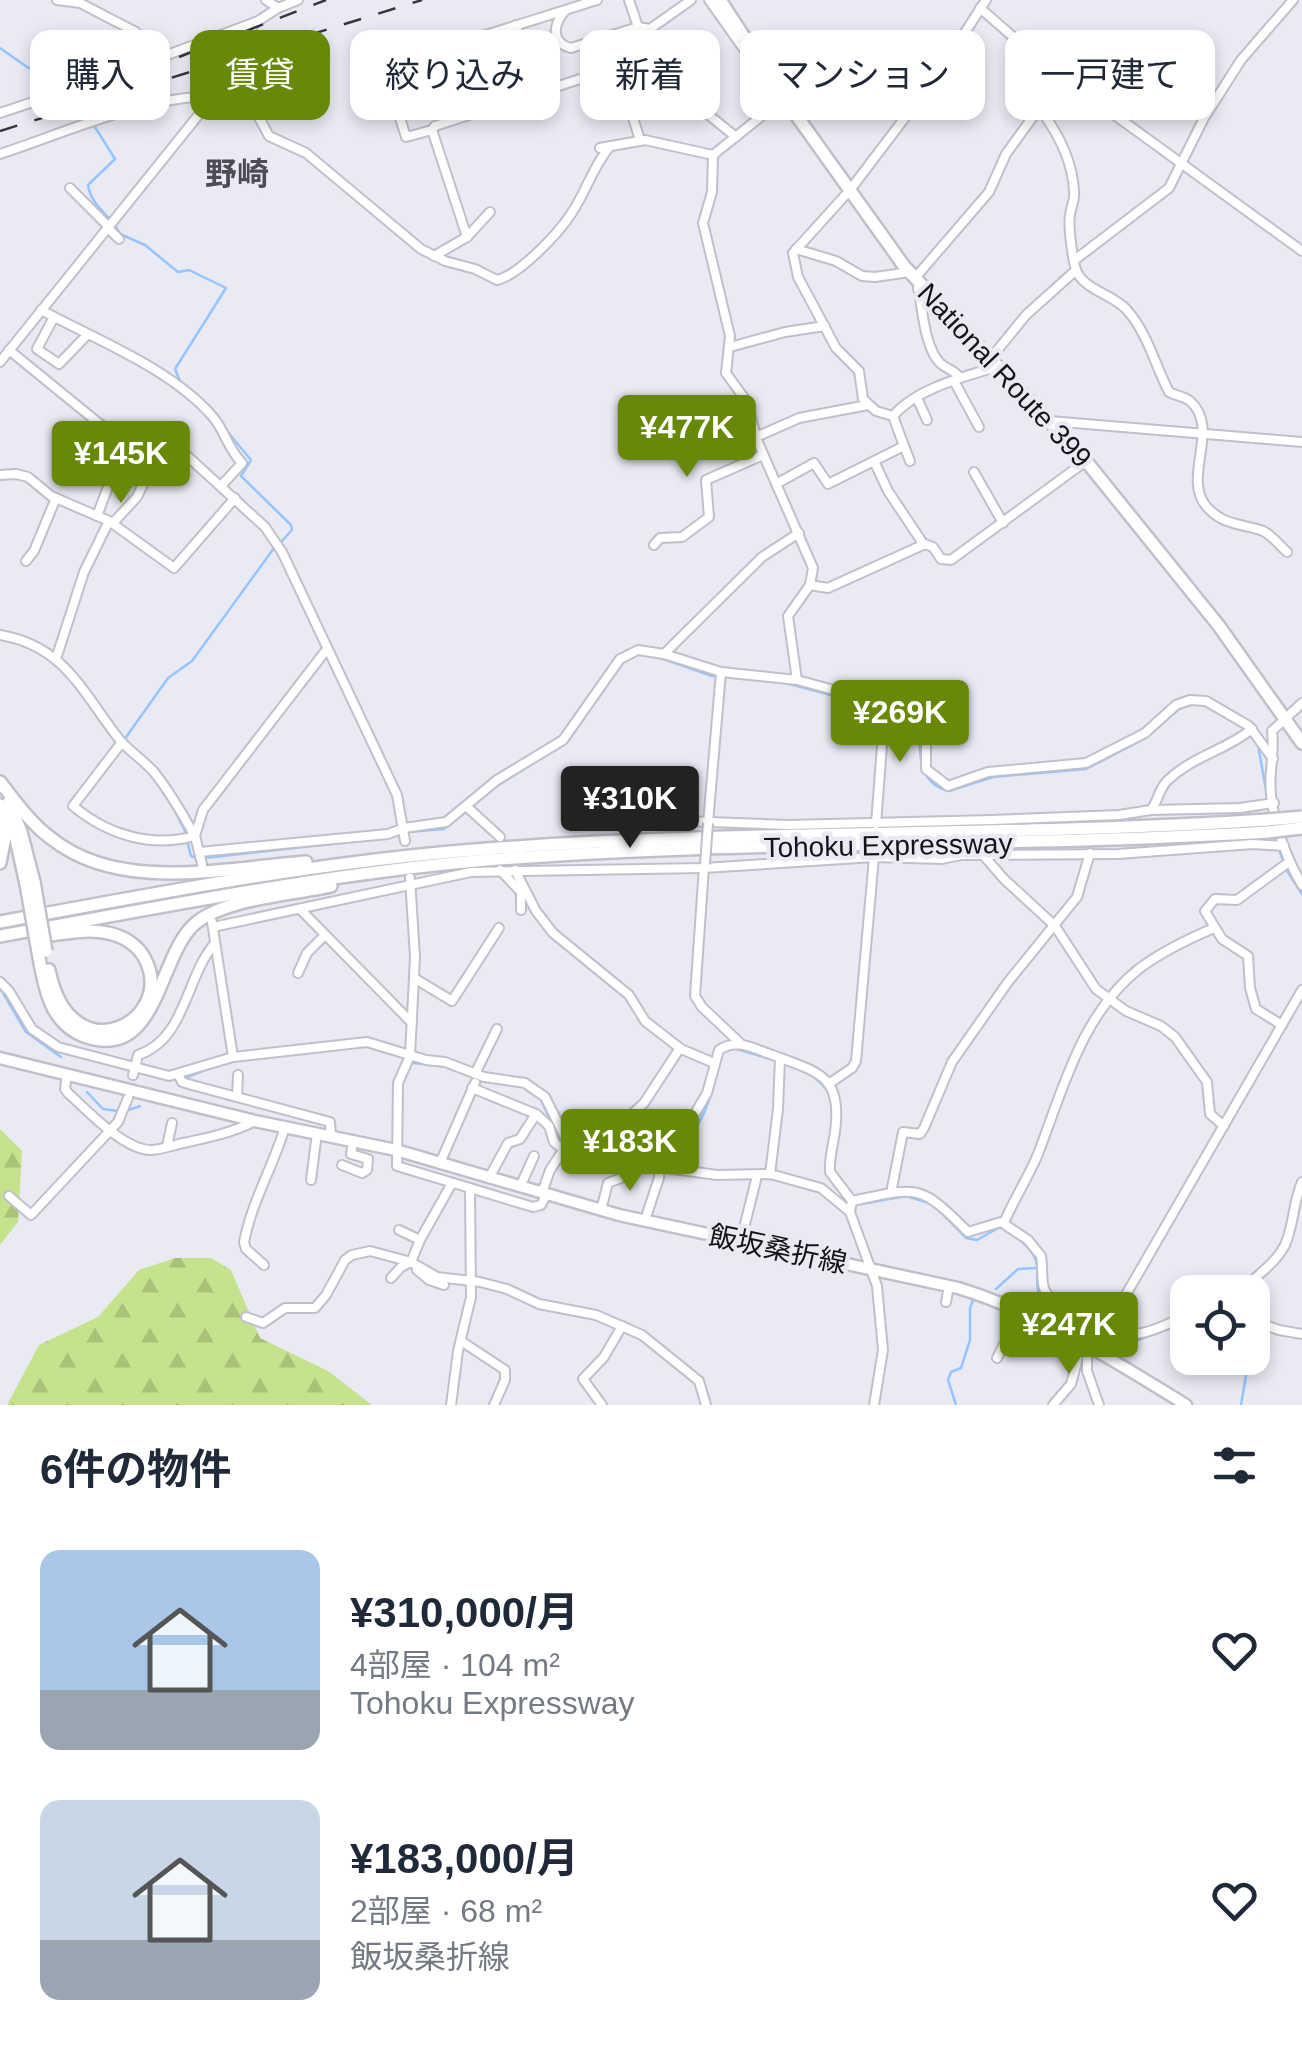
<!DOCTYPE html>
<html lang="ja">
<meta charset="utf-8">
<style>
:root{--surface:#fff;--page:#f2f2f3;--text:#1f2937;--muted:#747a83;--accent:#688908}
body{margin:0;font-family:Helvetica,"Noto Sans JP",sans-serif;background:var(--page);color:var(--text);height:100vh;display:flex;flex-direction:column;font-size:38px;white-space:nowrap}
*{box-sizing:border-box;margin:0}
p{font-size:32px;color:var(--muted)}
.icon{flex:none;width:55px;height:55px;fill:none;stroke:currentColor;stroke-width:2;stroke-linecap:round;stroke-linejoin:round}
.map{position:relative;height:1405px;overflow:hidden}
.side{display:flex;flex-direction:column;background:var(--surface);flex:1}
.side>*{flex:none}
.top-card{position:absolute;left:30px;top:30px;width:1242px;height:90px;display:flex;gap:20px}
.tools{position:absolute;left:1170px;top:1275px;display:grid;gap:20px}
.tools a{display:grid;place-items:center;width:100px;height:100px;border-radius:20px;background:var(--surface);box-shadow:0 5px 15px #0003;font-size:50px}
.price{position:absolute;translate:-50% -85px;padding:0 22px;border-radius:10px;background:var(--accent);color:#fff;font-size:32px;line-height:65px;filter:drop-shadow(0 2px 5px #0008)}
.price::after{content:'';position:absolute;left:50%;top:60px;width:30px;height:22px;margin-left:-15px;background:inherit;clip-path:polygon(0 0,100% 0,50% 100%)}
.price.on{background:#222;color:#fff}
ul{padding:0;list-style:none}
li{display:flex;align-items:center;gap:30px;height:250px;padding:0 40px}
li span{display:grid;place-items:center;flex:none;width:280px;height:200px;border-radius:20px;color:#555}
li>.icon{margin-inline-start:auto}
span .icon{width:120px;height:120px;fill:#fffc;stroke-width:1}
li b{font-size:42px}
h2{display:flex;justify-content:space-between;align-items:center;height:120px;padding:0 40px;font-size:42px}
.tag{padding:0 35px;border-radius:20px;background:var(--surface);box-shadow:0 5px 15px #0003;font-size:35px;line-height:90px}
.tag.on{background:var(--accent);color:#fff}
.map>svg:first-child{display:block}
.forest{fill:url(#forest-firs)}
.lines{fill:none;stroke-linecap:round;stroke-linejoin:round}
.stream{stroke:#94c5ff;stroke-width:2.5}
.minor-casing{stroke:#c0c0ca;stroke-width:12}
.major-casing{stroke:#c0c0ca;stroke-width:15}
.highway-casing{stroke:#c0c0ca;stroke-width:16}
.minor{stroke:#fff;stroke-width:8}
.major{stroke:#fff;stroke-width:10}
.highway{stroke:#fff;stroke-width:11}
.rail{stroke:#37373b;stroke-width:2.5;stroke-dasharray:18 18;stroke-linecap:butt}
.minor-bridge-casing{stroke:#c0c0ca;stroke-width:12;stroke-linecap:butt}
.highway-bridge-casing{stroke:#c0c0ca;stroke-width:16;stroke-linecap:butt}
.minor-bridge{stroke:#fff;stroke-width:8}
.highway-bridge{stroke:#fff;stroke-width:11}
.labels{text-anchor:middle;stroke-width:9;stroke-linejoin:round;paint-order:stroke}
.street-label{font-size:28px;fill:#141417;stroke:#eaeaf5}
.quarter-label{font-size:32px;font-weight:bold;fill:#4c4c54;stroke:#eaeaf5}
</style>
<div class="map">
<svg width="1302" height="1405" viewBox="0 0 1302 1405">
<defs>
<pattern id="forest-firs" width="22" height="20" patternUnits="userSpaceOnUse" patternTransform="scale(2.5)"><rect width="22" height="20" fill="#c4e38c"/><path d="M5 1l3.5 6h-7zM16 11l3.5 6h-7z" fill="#a8c278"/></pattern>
</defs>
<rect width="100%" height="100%" fill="#eaeaf5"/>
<!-- forest -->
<g class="forest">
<polygon points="0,1129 22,1151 18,1222 0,1245"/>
<polygon points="175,1258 211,1258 231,1270 260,1338 328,1371 372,1405 7,1405 39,1345 98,1317 139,1270"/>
</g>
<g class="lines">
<!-- stream -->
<g class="stream">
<polyline points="0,48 27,67 67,87"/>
<path d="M 95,127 L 115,159 L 88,185 C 91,207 112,216 120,234 L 145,245 L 178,272 L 189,270 L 226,288 L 175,369 L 180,381"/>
<polyline points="226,430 251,460 241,476 291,525 292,530 280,543"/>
<polyline points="655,656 712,676 734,677"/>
<polyline points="782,682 850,700 881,698"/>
<polyline points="889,698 911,698"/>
<polyline points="1203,705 1227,717"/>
<path d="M 919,707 C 922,737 910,782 949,791 L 993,777 L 1086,769 L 1144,739 L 1180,708 L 1195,704"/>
<polyline points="124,740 168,678 192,661 274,548"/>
<polyline points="1258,745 1268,801"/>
<polyline points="489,791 568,741 615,673"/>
<polyline points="172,805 186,833"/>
<polyline points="408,832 444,829 483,797"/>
<polyline points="1275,838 1286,869 1302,894"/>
<polyline points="187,841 191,856 197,858"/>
<polyline points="205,858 356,841"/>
<polyline points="0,988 26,1032 61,1057"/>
<polyline points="737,1049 777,1061"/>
<polyline points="227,1063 244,1059"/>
<polyline points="412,1063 433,1065"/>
<polyline points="441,1065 481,1080"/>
<polyline points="812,1075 828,1090"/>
<polyline points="185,1078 210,1068"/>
<polyline points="87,1092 103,1109 118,1111"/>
<polyline points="540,1098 561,1143 595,1155 616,1156"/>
<polyline points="126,1111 140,1106"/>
<path d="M 833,1112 L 826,1173 L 850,1206 L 906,1196 L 933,1204 L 966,1238 L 977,1240 L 1000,1227 C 1012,1233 1029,1245 1035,1258 C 1040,1268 1035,1280 1038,1290 C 1044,1311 1070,1321 1088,1326"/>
<path d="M 664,1153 C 693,1147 710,1105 715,1078"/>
<polyline points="996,1289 1018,1269 1037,1268"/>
<polyline points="1252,1326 1266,1329"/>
<polyline points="1110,1334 1132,1342 1188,1322"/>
<polyline points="956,1405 948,1380 951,1372 961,1368 970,1340 970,1308 973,1300"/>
<polyline points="1241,1405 1249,1358"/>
</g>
<!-- minor casing -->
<g class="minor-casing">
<g id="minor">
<polyline points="57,0 80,3 136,32"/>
<polyline points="266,0 278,8 298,0"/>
<polyline points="629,0 638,27"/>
<polyline points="709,0 760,72 768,77"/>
<polyline points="980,8 1043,63 1302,251"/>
<path d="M 564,12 C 553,25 551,43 571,48 L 638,27 L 650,29 L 691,0"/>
<polyline points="516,25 536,92"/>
<polyline points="650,29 664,57 668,88 700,108 736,137"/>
<polyline points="620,53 616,58 617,67 640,140"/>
<polyline points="223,93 230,88 244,39 256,22"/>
<path d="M 1040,109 C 1058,133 1073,162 1074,192 C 1075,200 1071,207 1070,215 C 1068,225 1073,267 1078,274 C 1088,291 1114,295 1127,310 C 1148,334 1155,365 1169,392 C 1176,396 1184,396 1190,401 C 1221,428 1182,477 1206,506 C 1223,526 1241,523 1263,531 C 1272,535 1279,545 1287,552"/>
<polyline points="0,113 111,76 258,21 278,8"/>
<polyline points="432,130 406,137 384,67 597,0"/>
<polyline points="600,148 645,140 713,155 784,98"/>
<path d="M 0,154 C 77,129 169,84 249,99 L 269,136 L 306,153 L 421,249 L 445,261 L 475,269 L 497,280 C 519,275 558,234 571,214 C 586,192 592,168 610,146"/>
<polyline points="713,155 712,192 703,223 730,336 726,373 747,402 757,440 813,568 810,585 788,616 797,680"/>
<polyline points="70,188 109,227"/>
<polyline points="108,228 119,239"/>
<polyline points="467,237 432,130 435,126 617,67"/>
<polyline points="796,249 836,261 862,276 875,277 910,272"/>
<polyline points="434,256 467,237 490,212"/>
<polyline points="1076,259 1169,188 1204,118 1241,60 1293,0"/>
<polyline points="915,278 989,192 1006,154 1050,93 1055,71"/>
<path d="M 920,283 L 918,288 C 923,310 924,346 940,363 C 947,370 954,369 960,378"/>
<path d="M 41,310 C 97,340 172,369 213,417 C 225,431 228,449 242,463 L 221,486"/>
<polyline points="54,317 37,349 59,364 87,335"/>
<polyline points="730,347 785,332 825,326"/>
<polyline points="9,350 101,425 127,437 185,454 265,527 282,552 397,795 405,841"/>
<polyline points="991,358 1026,315 1075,271"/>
<polyline points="0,362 213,97"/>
<polyline points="954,381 979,427"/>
<polyline points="917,398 927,420"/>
<polyline points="893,416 876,411 863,399 859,371 836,348 798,277 793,253 850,190 938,74 986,0"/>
<polyline points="1050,421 1302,442"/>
<polyline points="756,437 799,418 868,405"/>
<polyline points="904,446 910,461"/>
<polyline points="874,461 888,491 924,545"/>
<polyline points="974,472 1003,523"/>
<polyline points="0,475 16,474 28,477 51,496 109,521 174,568 235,498"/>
<path d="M 776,484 L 814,463 L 828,484 L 904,446 L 893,416 C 917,388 964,377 999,366"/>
<polyline points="97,516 127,437"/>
<polyline points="113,523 137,497 161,445"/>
<polyline points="654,545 660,538 682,537 709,517 706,480 763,455"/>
<polyline points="26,561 34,551 56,498"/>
<polyline points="810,585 828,588 925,544 933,547 941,559 951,560 1086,461"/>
<path d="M 0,635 C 65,646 82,692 119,739 C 129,751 142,759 153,771 C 170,791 182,814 195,836 C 151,848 108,835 73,806 L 122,742"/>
<polyline points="664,654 762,557 799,533"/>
<polyline points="56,659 84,572 109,521"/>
<path d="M 1302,703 L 1272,731 C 1274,746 1272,756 1271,771 C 1267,808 1284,854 1302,885"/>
<polyline points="466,806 500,837"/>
<path d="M 1151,810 C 1158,801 1159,789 1167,781 C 1194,755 1225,751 1252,729"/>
<polyline points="683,821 788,825 992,820 1119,815 1151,810 1240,808 1274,803"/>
<polyline points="708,823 721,672"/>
<polyline points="876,824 886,694"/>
<polyline points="200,852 388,834 404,828 446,822 497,780 563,740 620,659 638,650 664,654 721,672 797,680 852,695 908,693 921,701 926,726 926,769 948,786 988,772 1086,763 1145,733 1176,705 1190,700 1206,701 1249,726 1273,759"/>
<polyline points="984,856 1004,879 1055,926 1096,989 1126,1011 1161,1026 1175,1037 1207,1082 1210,1114 1224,1126"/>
<polyline points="202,864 195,836 203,810 327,649"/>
<polyline points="704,867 695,996 702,1007 740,1043"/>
<polyline points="500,870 521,892 521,910"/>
<polyline points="515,870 536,911 553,933 629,995 645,1021 681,1049 714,1063"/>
<polyline points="410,878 415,957 410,1056 398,1083 397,1166 533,1207 541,1205 546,1195"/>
<polyline points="300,909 412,1023"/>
<polyline points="212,922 233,1057"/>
<polyline points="213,927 471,872 704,868 874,857 942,859 961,855 1118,854 1253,844 1284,846"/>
<polyline points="298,973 307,953 325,935"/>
<polyline points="414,978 452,1001 499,928"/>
<path d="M 0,982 L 9,991 L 32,1029 L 58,1047 L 169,1076 L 233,1057 L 367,1042 L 426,1060 L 445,1062 L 484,1077 L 525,1083 L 545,1097 L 566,1139 C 598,1156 643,1158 677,1144 L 707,1093 L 719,1050 C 736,1038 752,1048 770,1054 C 817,1072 843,1074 835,1132 C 833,1145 829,1159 830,1172 L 852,1201"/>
<polyline points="1282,1025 1256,1009 1250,988 1248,956 1222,939 1205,911 1215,899 1237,900 1289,862"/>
<path d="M 67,1074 L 65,1089 L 68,1093 C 87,1110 123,1149 150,1150 C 162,1150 176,1144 188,1142 C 211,1137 234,1132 255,1121"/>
<polyline points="178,1074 182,1082 192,1085 330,1122 331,1136"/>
<polyline points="475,1074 497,1029"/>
<path d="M 133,1075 L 138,1055 C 186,1039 185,978 215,943"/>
<polyline points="830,1083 852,1068 856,1061 874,857"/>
<polyline points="472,1088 536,1114 549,1126 554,1142 560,1147 594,1162 627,1168 659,1167 717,1175 770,1174 821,1188 850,1212"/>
<polyline points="237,1097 238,1075"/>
<polyline points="167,1146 172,1123"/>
<polyline points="610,1153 614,1131 644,1103 680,1048"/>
<polyline points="440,1163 475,1083"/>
<polyline points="342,1165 362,1173 367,1170 368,1159 351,1154 353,1141"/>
<polyline points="770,1174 778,1109 780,1058"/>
<polyline points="489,1178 508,1143 520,1139 536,1114"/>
<polyline points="311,1180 317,1133"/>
<polyline points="520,1187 534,1156"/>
<polyline points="542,1193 550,1170 564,1149"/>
<polyline points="891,1193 903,1132 920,1134 924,1128 952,1062 1008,982 1077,897 1090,853"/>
<polyline points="9,1196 31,1215 118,1122 128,1098"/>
<path d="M 852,1201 C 919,1187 919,1183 968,1232 L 1001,1222 L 1028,1240 L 1041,1256 C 1043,1266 1041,1278 1044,1288 C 1050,1309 1114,1336 1134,1334 C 1152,1333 1171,1322 1188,1315"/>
<polyline points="852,1201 850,1212 877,1286 883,1350 874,1405"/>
<polyline points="601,1210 608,1183 621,1178 626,1168"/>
<polyline points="645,1220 659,1178 660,1149"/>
<path d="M 1004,1223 C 1014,1199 1028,1178 1038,1154 C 1063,1089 1082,1013 1140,968 C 1163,951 1188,939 1214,928"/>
<polyline points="399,1230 420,1240"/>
<polyline points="741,1240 757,1176"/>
<path d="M 264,1265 L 246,1249 L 244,1242 C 252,1201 273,1167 285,1127"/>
<polyline points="417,1270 429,1280 444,1285"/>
<polyline points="391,1278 401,1267 411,1262 420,1240 452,1183"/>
<path d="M 1242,1292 C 1255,1275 1275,1265 1285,1245 C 1294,1225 1293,1202 1302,1182"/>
<polyline points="946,1302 949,1286"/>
<polyline points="246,1317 263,1323 285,1308 315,1308 326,1295 345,1260 352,1255 370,1251 411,1262 437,1277 480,1282 507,1289 539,1304 596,1315 642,1335 699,1381 706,1405"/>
<polyline points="1252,1320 1279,1330 1302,1334"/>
<polyline points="461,1341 505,1370 505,1380 494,1405"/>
<polyline points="1087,1346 1087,1371 1099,1405"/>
<polyline points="1094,1350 1302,990"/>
<polyline points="997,1358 1003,1346 1035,1317"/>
<polyline points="451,1405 458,1351 471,1297 470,1188"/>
<polyline points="602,1405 583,1379 604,1357 622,1326"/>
<polyline points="1053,1405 1071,1384 1082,1343"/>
</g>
</g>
<!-- major casing -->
<g class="major-casing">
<path id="major" d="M 0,1058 L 255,1121 L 396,1150 L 619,1215 L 958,1288 C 1040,1313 1113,1360 1186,1405"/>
</g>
<!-- highway casing -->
<g class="highway-casing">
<g id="highway">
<polyline points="720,0 784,98 904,266 1086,461 1219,626 1302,743"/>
<path d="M 0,782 C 16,802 31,824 52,839 C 120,893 225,868 306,862"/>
<polyline points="9,802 21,832 34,882"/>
<polyline points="0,805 16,839 26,884"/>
<polyline points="0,863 5,837 2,818"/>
<path d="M 0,922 C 162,892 323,861 487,849 C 747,829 1007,837 1267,820"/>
<path d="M 0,936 C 162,907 323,874 487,860 C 747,839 1008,848 1268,832"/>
<path d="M 38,937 C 60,934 86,928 108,933 C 123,936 138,945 145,959 C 177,1020 71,1078 49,970"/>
<path d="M 38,952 C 44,985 49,1023 84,1036 C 160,1063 157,953 197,922 C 228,898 292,895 331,886"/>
</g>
</g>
<!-- minor -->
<use href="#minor" class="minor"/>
<!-- major -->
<use href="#major" class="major"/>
<!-- highway -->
<use href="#highway" class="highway"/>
<!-- rail -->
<g class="rail">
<polyline points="112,83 326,0"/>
<polyline points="0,131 422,0"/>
</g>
<!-- minor-bridge casing -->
<g class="minor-bridge-casing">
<polyline id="minor-bridge" points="705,864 708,823"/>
</g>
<!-- highway-bridge casing -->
<g class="highway-bridge-casing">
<g id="highway-bridge">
<polyline points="1267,820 1302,817"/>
<polyline points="1268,832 1302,828"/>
<polyline points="34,882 46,951"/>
<polyline points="26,884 38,952"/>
</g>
</g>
<!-- minor-bridge -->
<use href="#minor-bridge" class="minor-bridge"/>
<!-- highway-bridge -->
<use href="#highway-bridge" class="highway-bridge"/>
</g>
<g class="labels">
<!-- street labels -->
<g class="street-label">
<text transform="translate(1005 375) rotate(47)" y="10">National Route 399</text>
<text transform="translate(888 845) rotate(-1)" y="10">Tohoku Expressway</text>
<text transform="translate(778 1249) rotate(12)" y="10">飯坂桑折線</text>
</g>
<!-- quarter labels -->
<g class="quarter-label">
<text x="237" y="185">野崎</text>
</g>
</g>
</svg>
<div class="tools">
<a><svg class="icon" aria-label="locate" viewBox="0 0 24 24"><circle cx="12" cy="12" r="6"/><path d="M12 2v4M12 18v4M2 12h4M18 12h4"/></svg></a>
</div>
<b class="price" style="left:687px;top:480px">¥477K</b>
<b class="price" style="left:121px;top:506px">¥145K</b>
<b class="price" style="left:900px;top:765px">¥269K</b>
<b class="price on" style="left:630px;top:851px">¥310K</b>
<b class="price" style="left:630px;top:1194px">¥183K</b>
<b class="price" style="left:1069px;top:1377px">¥247K</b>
<div class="top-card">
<a class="tag">購入</a>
<a class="tag on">賃貸</a>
<a class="tag">絞り込み</a>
<a class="tag">新着</a>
<a class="tag">マンション</a>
<a class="tag">一戸建て</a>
</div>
</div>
<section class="side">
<h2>6件の物件<svg class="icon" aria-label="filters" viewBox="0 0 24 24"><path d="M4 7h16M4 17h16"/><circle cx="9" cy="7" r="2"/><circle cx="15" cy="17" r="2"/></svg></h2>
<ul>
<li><span style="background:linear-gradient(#a9c7e8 70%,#9aa5b1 0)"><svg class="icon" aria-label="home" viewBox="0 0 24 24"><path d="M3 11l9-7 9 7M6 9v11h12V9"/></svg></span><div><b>¥310,000/月</b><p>4部屋 · 104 m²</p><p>Tohoku Expressway</p></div><svg class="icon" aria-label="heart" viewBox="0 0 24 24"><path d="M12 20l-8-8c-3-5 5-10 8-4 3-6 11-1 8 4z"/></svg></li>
<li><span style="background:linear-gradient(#c9d6e8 70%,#9aa5b1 0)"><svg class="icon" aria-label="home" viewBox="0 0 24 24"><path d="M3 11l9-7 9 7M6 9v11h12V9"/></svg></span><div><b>¥183,000/月</b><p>2部屋 · 68 m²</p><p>飯坂桑折線</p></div><svg class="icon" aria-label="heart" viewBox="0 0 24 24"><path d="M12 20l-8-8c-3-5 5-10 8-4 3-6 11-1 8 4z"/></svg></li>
</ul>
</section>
